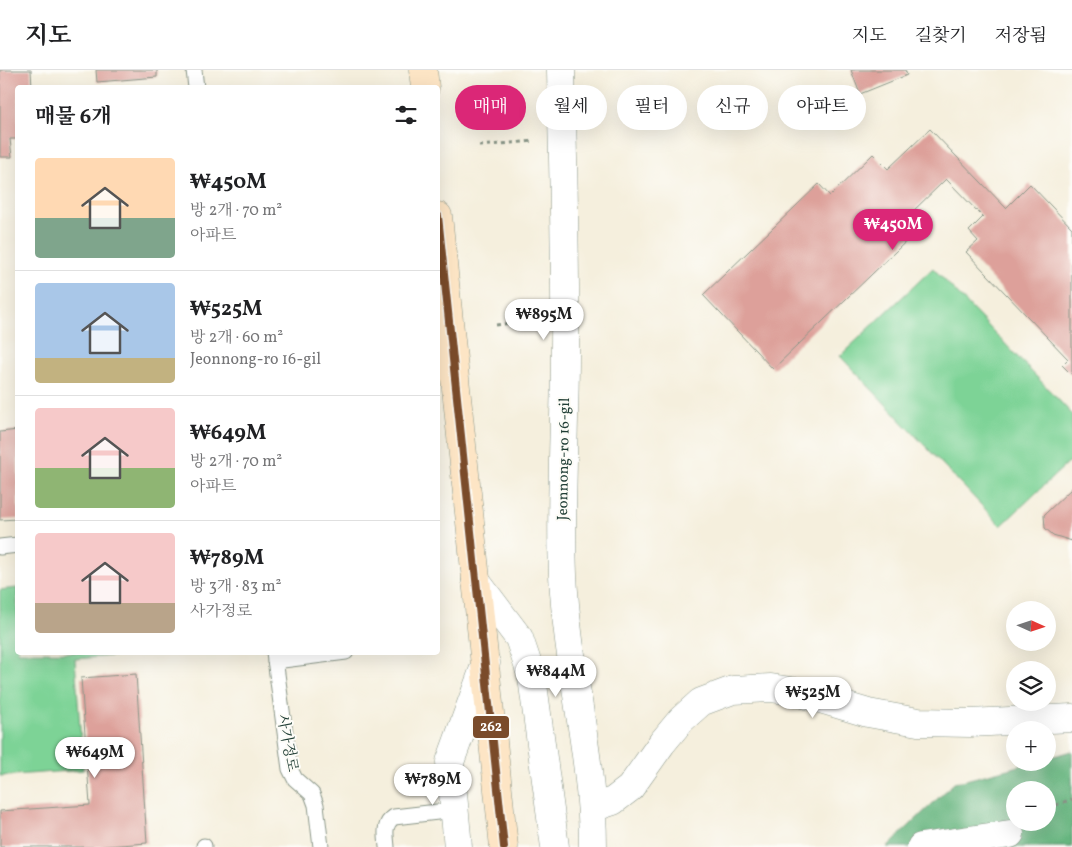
<!DOCTYPE html>
<html lang="ko">
<meta charset="utf-8">
<style>
:root{--surface:#fff;--page:#f6f6f6;--text:#202124;--muted:#757577;--line:#e0e0e0;--accent:#db2777}
body{margin:0;font-family:Vollkorn,"Noto Serif KR",serif;background:var(--page);color:var(--text);height:100vh;display:flex;flex-direction:column;font-size:19px;white-space:nowrap}
*{box-sizing:border-box;margin:0}
p{font-size:16px;color:var(--muted)}
.icon{flex:none;width:28px;height:28px;fill:none;stroke:currentColor;stroke-width:2;stroke-linecap:round;stroke-linejoin:round}
.map{position:relative;flex:1;overflow:hidden}
.panel{position:absolute;left:15px;top:15px;width:425px;height:570px;display:flex;flex-direction:column;background:var(--surface);border-radius:5px;box-shadow:0 5px 20px #0002}
.panel>*{flex:none}
.hud{position:absolute;left:455px;top:15px;width:475px;height:45px;display:flex;gap:10px}
.needle{width:32px;rotate:93deg}
.buttons{position:absolute;left:1006px;top:531px;display:grid;gap:10px}
.buttons a{display:grid;place-items:center;width:50px;height:50px;border-radius:50%;background:var(--surface);box-shadow:0 5px 20px #0002;font-size:25px}
.price{position:absolute;translate:-50% -42px;padding:0 11px;border-radius:18px;background:#fff;color:#222;font-size:16px;line-height:32px;filter:drop-shadow(0 1px 2px #0008)}
.price::after{content:'';position:absolute;left:50%;top:30px;width:15px;height:11px;margin-left:-8px;background:inherit;clip-path:polygon(0 0,100% 0,50% 100%)}
.price.active{background:var(--accent);color:#fff}
ul{padding:0;list-style:none}
li{display:flex;align-items:center;gap:15px;height:125px;padding:0 20px}
li+li{border-top:1px solid var(--line)}
li span{display:grid;place-items:center;flex:none;width:140px;height:100px;border-radius:5px;color:#555}
li>.icon{margin-inline-start:auto}
span .icon{width:60px;height:60px;fill:#fffc;stroke-width:1}
li b{font-size:21px}
h2{display:flex;justify-content:space-between;align-items:center;height:60px;padding:0 20px;font-size:21px}
.pill{padding:0 18px;border-radius:22px;background:var(--surface);box-shadow:0 5px 20px #0002;font-size:18px;line-height:45px}
.pill.active{background:var(--accent);color:#fff}
header{display:flex;align-items:center;gap:30px;box-sizing:border-box;height:70px;padding:0 25px;background:var(--surface);border-bottom:1px solid var(--line)}
header strong{font-size:24px}
nav{display:flex;gap:28px;margin-inline-start:auto;font-size:18px}
.map>svg:first-child{display:block}
.green{fill:#7dd396;stroke:#4e8865}
.forest{fill:#66b57f;stroke:#42795a;fill-rule:evenodd}
.building{fill:#dda09a}
.lines{fill:none;stroke-linecap:round;stroke-linejoin:round}
.service-casing{stroke:#8a9688;stroke-width:17}
.minor-casing{stroke:#8a9688;stroke-width:29}
.secondary-casing{stroke:#8a9688;stroke-width:29}
.path{stroke:#8a9688;stroke-width:3;stroke-dasharray:4 4;stroke-linecap:butt}
.service{stroke:#fff;stroke-width:15}
.minor{stroke:#fff;stroke-width:28}
.secondary{stroke:#fde5c5;stroke-width:28}
.bus-1-casing{stroke:#fdfcf7;stroke-width:11}
.bus-1{stroke:#7a4b2a;stroke-width:8}
.labels{text-anchor:middle;stroke-width:4;stroke-linejoin:round;paint-order:stroke}
.street-label{font-size:15px;fill:#1f3d34;stroke:#fdfcf7}
.line-badge{stroke:#fdfcf7;stroke-width:2}
.badge-label{font-size:14px;text-anchor:middle;font-weight:bold;fill:#fff}
</style>
<header>
<strong>지도</strong>
<nav><a>지도</a><a>길찾기</a><a>저장됨</a></nav>
</header>
<div class="map">
<svg width="1072" height="777" viewBox="0 0 1072 777">
<rect width="100%" height="100%" fill="#fdfcf7"/>
<filter id="ink" filterUnits="userSpaceOnUse"><feTurbulence type="fractalNoise" baseFrequency=".02" numOctaves="2"/><feDisplacementMap in="SourceGraphic" scale="10" xChannelSelector="R" yChannelSelector="G"/><feConvolveMatrix kernelMatrix="1 2 1 2 8 2 1 2 1" color-interpolation-filters="sRGB"/></filter>
<filter id="wash" filterUnits="userSpaceOnUse"><feTurbulence type="fractalNoise" baseFrequency=".0096" numOctaves="4" result="noise"/><feDisplacementMap in="SourceGraphic" scale="20" xChannelSelector="R" yChannelSelector="G"/><feGaussianBlur stdDeviation="1.12" result="paint"/><feColorMatrix in="noise" values="0 0 0 0 0 0 0 0 0 0 0 0 0 0 0 0 0 1.4 0 .05"/><feComposite in="paint" operator="in"/></filter>
<g filter="url(#wash)">
<rect width="100%" height="100%" fill="#f5efdd"/>
<!-- green -->
<g class="green">
<polygon points="933,198 1072,344 1072,389 1001,456 840,286"/>
<polygon points="17,518 18,582 138,583 138,584 75,589 83,700 0,706 0,520"/>
</g>
<!-- forest -->
<path class="forest" d="M 1072,681 L 1072,777 L 887,777 L 954,713 L 1031,693 L 1048,692 L 1048,688 ZM 1015,720 L 1048,720 L 1048,752 L 1015,752 Z"/>
<g id="blocks">
<!-- building -->
<g class="building">
<polygon points="0,0 31,0 32,18 18,18 18,69 10,69 12,87 0,87"/>
<polygon points="96,0 157,0 157,7 97,12"/>
<polygon points="851,0 905,0 907,5 860,24"/>
<polygon points="930,59 1006,138 1030,114 1072,158 1072,305 1062,295 1068,289 966,182 978,171 969,161 983,147 946,109 908,146 920,158 773,299 703,225 819,114 830,126 873,84 888,99"/>
<polygon points="18,360 18,449 0,450 0,362"/>
<polygon points="1072,418 1072,471 1053,465 1045,458 1044,445"/>
<polygon points="136,604 147,773 94,777 0,777 0,741 90,735 81,608"/>
</g>
</g>
</g>
<g filter="url(#ink)">
<use href="#blocks" fill-opacity="0" stroke="#8a9688" stroke-width="1"/>
<g class="lines">
<!-- service casing -->
<g class="service-casing">
<g id="service">
<polyline points="194,0 196,18"/>
<polyline points="0,477 18,475"/>
<polyline points="274,582 290,699 295,709 312,724 316,735 321,777"/>
<polyline points="275,591 346,582"/>
<polyline points="204,776 204,777"/>
<path d="M 387,777 C 386,765 383,754 394,747 L 455,740"/>
</g>
</g>
<!-- minor casing -->
<g class="minor-casing">
<g id="minor">
<path d="M 561,0 C 563,94 566,188 565,282 C 565,356 560,430 563,505 C 567,596 593,685 593,777"/>
<polyline points="476,511 519,568 532,607 555,777"/>
<polyline points="592,738 613,731 630,718 662,673 681,650 701,632 733,620 771,618 797,622 868,643 918,652 970,653 1072,648"/>
<polyline points="458,777 450,692 486,593"/>
<polyline points="921,777 1010,764"/>
</g>
</g>
<!-- secondary casing -->
<g class="secondary-casing">
<g id="secondary">
<polyline points="423,0 425,18"/>
<polyline points="438,146 504,777"/>
</g>
</g>
<!-- path -->
<g class="path">
<polyline points="479,76 534,71"/>
<polyline points="496,255 537,250"/>
<polyline points="1048,738 1072,729"/>
</g>
<!-- service -->
<use href="#service" class="service"/>
<!-- minor -->
<use href="#minor" class="minor"/>
<!-- secondary -->
<use href="#secondary" class="secondary"/>
<!-- bus-1 casing -->
<g class="bus-1-casing">
<polyline id="bus-1" points="438,146 504,777"/>
</g>
<!-- bus-1 -->
<use href="#bus-1" class="bus-1"/>
</g>
</g>
<g class="labels">
<!-- street labels -->
<g class="street-label">
<text transform="translate(563 389) rotate(-89)" y="5">Jeonnong-ro 16-gil</text>
<text transform="translate(288 673) rotate(79)" y="5">사가정로</text>
</g>
</g>
<rect class="line-badge" x="472" y="645" width="38" height="24" rx="5" fill="#7a4b2a"/>
<g class="badge-label">
<text x="491" y="661">262</text>
</g>
</svg>
<div class="buttons">
<a><svg class="needle" viewBox="-14 -14 28 28"><path d="M0-13l5 13h-10z" fill="#e53935"/><path d="M0 13l5-13h-10z" fill="#757577"/></svg></a>
<a><svg class="icon" aria-label="layers" viewBox="0 0 24 24"><path d="M12 4l9 5-9 5-9-5zM3 14l9 5 9-5"/></svg></a>
<a>+</a>
<a>−</a>
</div>
<b class="price active" style="left:893px;top:181px">₩450M</b>
<b class="price" style="left:544px;top:271px">₩895M</b>
<b class="price" style="left:556px;top:628px">₩844M</b>
<b class="price" style="left:813px;top:649px">₩525M</b>
<b class="price" style="left:95px;top:709px">₩649M</b>
<b class="price" style="left:433px;top:736px">₩789M</b>
<div class="hud">
<a class="pill active">매매</a>
<a class="pill">월세</a>
<a class="pill">필터</a>
<a class="pill">신규</a>
<a class="pill">아파트</a>
</div>
<section class="panel">
<h2>매물 6개<svg class="icon" aria-label="filters" viewBox="0 0 24 24"><path d="M4 7h16M4 17h16"/><circle cx="9" cy="7" r="2"/><circle cx="15" cy="17" r="2"/></svg></h2>
<ul>
<li><span style="background:linear-gradient(#ffd9b3 60%,#7fa58c 0)"><svg class="icon" aria-label="home" viewBox="0 0 24 24"><path d="M3 11l9-7 9 7M6 9v11h12V9"/></svg></span><div><b>₩450M</b><p>방 2개 · 70 m²</p><p>아파트</p></div></li>
<li><span style="background:linear-gradient(#a9c7e8 75%,#c2b280 0)"><svg class="icon" aria-label="home" viewBox="0 0 24 24"><path d="M3 11l9-7 9 7M6 9v11h12V9"/></svg></span><div><b>₩525M</b><p>방 2개 · 60 m²</p><p>Jeonnong-ro 16-gil</p></div></li>
<li><span style="background:linear-gradient(#f6c9c9 60%,#8fb573 0)"><svg class="icon" aria-label="home" viewBox="0 0 24 24"><path d="M3 11l9-7 9 7M6 9v11h12V9"/></svg></span><div><b>₩649M</b><p>방 2개 · 70 m²</p><p>아파트</p></div></li>
<li><span style="background:linear-gradient(#f6c9c9 70%,#b9a48a 0)"><svg class="icon" aria-label="home" viewBox="0 0 24 24"><path d="M3 11l9-7 9 7M6 9v11h12V9"/></svg></span><div><b>₩789M</b><p>방 3개 · 83 m²</p><p>사가정로</p></div></li>
</ul>
</section>
</div>
